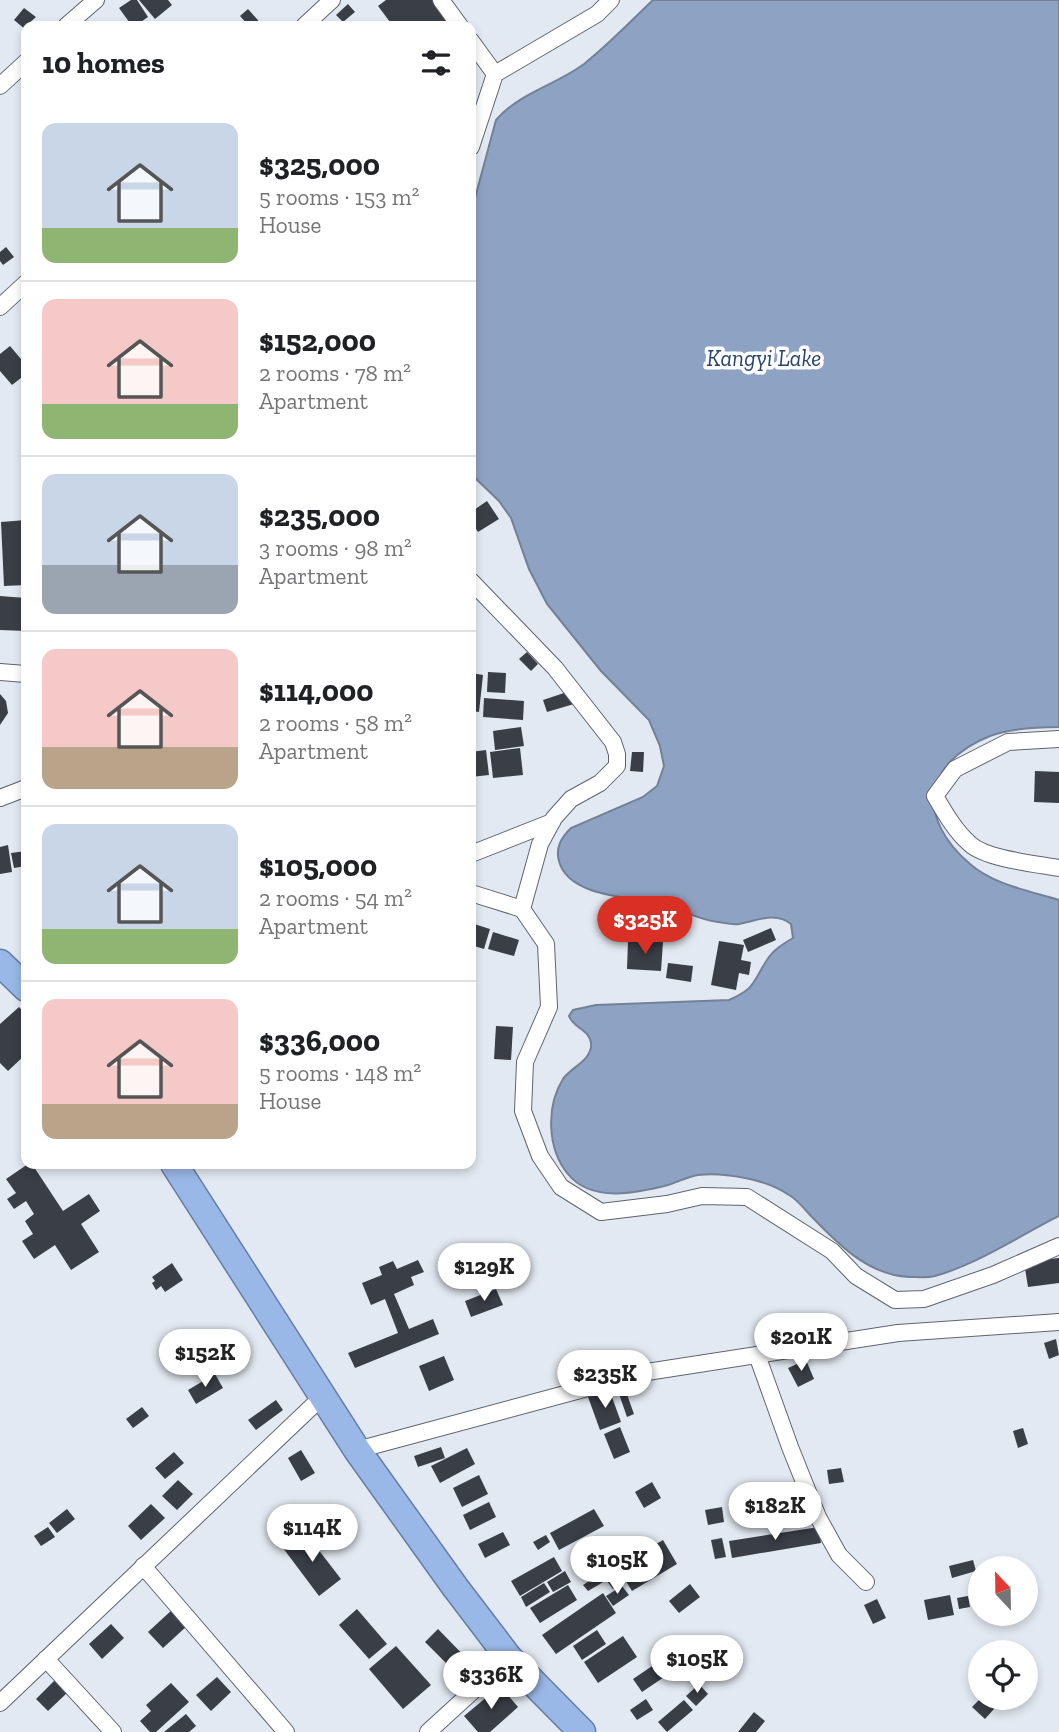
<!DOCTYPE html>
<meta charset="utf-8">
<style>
:root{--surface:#fff;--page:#f6f6f6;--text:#202124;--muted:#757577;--line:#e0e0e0;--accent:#d93025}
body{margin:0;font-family:"Zilla Slab",serif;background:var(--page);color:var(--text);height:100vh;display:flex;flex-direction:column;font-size:26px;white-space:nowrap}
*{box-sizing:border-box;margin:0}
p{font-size:23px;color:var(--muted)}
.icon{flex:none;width:38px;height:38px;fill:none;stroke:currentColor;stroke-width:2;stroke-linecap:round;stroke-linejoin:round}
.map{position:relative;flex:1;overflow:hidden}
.sheet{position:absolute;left:21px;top:21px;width:455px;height:1148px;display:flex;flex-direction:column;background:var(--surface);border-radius:14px;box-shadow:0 4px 10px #0003}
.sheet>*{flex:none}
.needle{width:46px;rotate:338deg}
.tools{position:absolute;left:968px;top:1556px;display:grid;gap:14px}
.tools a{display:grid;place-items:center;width:70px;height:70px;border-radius:50%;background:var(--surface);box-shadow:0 4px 10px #0003;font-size:35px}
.price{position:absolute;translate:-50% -60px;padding:0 16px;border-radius:24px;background:#fff;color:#222;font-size:23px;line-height:46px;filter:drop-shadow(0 2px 4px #0008)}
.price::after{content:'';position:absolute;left:50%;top:42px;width:21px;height:16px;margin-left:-10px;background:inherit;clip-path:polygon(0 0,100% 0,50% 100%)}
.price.selected{background:var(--accent);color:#fff}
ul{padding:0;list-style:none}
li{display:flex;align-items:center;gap:21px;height:175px;padding:0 21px}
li+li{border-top:2px solid var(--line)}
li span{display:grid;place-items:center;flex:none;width:196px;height:140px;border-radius:14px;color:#555}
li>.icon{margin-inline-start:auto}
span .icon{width:84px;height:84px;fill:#fffc;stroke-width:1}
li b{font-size:30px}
h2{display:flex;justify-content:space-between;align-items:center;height:84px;padding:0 21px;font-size:30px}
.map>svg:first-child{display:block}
.water{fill:#8ea3c3;stroke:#728198;stroke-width:2}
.building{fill:#3a3e46}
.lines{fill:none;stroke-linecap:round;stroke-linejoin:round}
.minor-casing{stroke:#5f646c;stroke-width:18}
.trunk-casing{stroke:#647da5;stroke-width:29}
.minor{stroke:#fff;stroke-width:16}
.trunk{stroke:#9ab8e7;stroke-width:26}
.labels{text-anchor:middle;stroke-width:7;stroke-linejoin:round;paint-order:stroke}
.water-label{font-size:23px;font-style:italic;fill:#294470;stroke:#fff}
</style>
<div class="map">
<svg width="1059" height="1732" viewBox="0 0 1059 1732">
<rect width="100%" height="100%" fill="#e3e9f2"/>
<!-- water -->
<path class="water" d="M 653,0 L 1059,0 L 1059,727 C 1037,727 1011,728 990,736 C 923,763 916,818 970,864 C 994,885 1030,891 1059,900 L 1059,1216 C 1019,1236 978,1264 935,1276 C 927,1278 917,1277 909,1277 C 868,1275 838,1244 812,1217 C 805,1210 798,1200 789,1195 C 776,1186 761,1181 745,1178 C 730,1175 714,1173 698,1175 C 687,1177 678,1182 668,1185 C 637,1193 591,1203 568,1174 C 547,1149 546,1106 563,1079 C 571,1067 593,1060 591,1043 C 590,1030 573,1028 569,1016 L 573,1010 L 596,1005 L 729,1000 C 756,988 752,983 767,960 C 773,950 783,944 793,938 L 791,924 C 775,911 757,921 739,924 C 732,925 725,923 718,922 C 698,920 681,909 662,904 C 631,897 568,897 559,861 C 555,847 562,837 571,828 L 643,797 L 657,786 L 664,766 L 660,746 L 649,720 L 601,671 L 547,604 L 529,569 L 511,518 L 499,501 L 471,474 L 471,213 L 496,120 C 519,93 556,85 584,64 C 608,45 630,22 653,0 Z"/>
<!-- building -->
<g class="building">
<polygon points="131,0 137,0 148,17 135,26 132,26 119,8"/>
<polygon points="139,0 168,0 172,5 155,19"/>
<polygon points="386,0 437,0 456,26 393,26 378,6"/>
<polygon points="348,4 355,12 343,22 336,15"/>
<polygon points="24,8 36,17 26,26 26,30 14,20"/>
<polygon points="248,9 263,26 249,26 240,16"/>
<polygon points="6,247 14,257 3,265 0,261 0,252"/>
<polygon points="10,346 26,365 26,374 12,385 0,371 0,354"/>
<polygon points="487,501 499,519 478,532 471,521 471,512"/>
<polygon points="26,520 26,585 4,586 1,522"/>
<polygon points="0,596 26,598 26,631 0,630"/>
<polygon points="527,652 538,664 531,671 519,659"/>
<polygon points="488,672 506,673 505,693 487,692"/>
<polygon points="471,673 483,675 479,712 471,711"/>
<polygon points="570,691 574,704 547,712 543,700"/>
<polygon points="0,694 6,701 8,713 0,725"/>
<polygon points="484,698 524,701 523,720 483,717"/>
<polygon points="521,727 524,746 495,750 493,731"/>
<polygon points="520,748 523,775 493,778 490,752"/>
<polygon points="486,750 489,775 471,777 471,752"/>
<polygon points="632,752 644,752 643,772 630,771"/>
<polygon points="1035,771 1059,772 1059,803 1034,802"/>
<polygon points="8,845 12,872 0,874 0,847"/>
<polygon points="26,851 26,866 14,868 11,853"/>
<polygon points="668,908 670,921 655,923 653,910"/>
<polygon points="471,923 490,929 484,949 471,945"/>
<polygon points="771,928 776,940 748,952 743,940"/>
<polygon points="493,932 519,940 514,956 488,949"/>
<polygon points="628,941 663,942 661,971 627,969"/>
<polygon points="719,941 744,945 741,960 751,962 749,975 739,973 736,990 711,985"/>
<polygon points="668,963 693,966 691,982 666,978"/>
<polygon points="19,1007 26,1015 26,1054 8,1071 0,1063 0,1024"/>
<polygon points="496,1026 513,1027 511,1060 494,1059"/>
<polygon points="28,1164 32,1164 63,1211 89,1194 100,1211 81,1224 99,1252 71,1270 55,1245 34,1259 22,1241 33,1234 25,1221 34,1214 26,1201 14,1209 7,1199 16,1193 6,1179"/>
<polygon points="1059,1258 1059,1283 1028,1287 1024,1262"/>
<polygon points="418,1260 424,1272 411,1277 414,1285 394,1294 409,1329 433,1319 439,1334 355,1368 348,1353 398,1333 385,1299 371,1305 362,1283 382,1275 379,1267 393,1261 397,1269"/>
<polygon points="172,1263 183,1280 165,1292 161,1286 156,1290 152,1283 155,1281 152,1277"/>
<polygon points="496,1289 503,1305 471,1317 465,1301"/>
<polygon points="1056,1339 1059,1355 1049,1359 1044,1343"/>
<polygon points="444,1356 454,1380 429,1391 419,1366"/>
<polygon points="806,1360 814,1379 798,1387 788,1368"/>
<polygon points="215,1374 223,1388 196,1404 188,1390"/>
<polygon points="609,1389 621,1422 600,1430 588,1397"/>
<polygon points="625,1389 634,1414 627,1417 618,1391"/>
<polygon points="276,1400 283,1410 256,1430 248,1420"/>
<polygon points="142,1407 149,1416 133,1428 126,1419"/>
<polygon points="620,1427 630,1452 614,1459 604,1434"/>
<polygon points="1023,1428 1028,1444 1018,1448 1013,1431"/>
<polygon points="441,1447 445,1458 418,1467 414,1456"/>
<polygon points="467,1448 475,1464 440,1483 431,1466"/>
<polygon points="301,1450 315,1473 301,1481 288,1458"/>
<polygon points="174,1452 184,1463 165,1479 155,1468"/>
<polygon points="841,1468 844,1482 829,1484 827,1470"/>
<polygon points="479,1475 488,1494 462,1507 453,1488"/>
<polygon points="178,1480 193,1494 177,1510 162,1496"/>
<polygon points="652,1482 661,1498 644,1508 635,1492"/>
<polygon points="802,1493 804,1506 752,1513 750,1501"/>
<polygon points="489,1502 496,1517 470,1530 463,1515"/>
<polygon points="151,1504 165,1518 141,1540 128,1526"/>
<polygon points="722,1507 724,1522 708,1525 705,1510"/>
<polygon points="67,1509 75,1519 57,1533 49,1523"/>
<polygon points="594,1509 604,1526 559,1550 550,1533"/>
<polygon points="48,1527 55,1537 41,1546 34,1536"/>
<polygon points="819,1527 821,1543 732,1558 729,1541"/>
<polygon points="304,1531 341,1579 319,1596 283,1548"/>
<polygon points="503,1532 510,1545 485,1558 478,1544"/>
<polygon points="546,1535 550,1542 538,1550 533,1542"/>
<polygon points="722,1538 726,1557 715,1559 711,1540"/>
<polygon points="663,1540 677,1564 632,1591 617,1567"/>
<polygon points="554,1557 562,1571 520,1596 511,1581"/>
<polygon points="973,1560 976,1571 952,1578 949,1566"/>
<polygon points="565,1571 571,1582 553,1592 547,1582"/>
<polygon points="613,1571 622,1583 613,1589 604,1577"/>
<polygon points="600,1574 605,1581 588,1591 583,1585"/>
<polygon points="544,1583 550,1592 526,1607 521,1597"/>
<polygon points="690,1584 700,1597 679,1613 669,1601"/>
<polygon points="568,1585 577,1600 540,1623 530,1608"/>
<polygon points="622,1586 629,1595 613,1606 606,1596"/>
<polygon points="603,1593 616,1613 556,1654 542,1635"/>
<polygon points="950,1595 954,1615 928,1620 924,1600"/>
<polygon points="968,1596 970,1607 959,1609 957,1598"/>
<polygon points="877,1599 886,1618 873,1624 864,1605"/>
<polygon points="173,1609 188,1625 163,1648 148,1632"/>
<polygon points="357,1609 387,1644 369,1659 339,1625"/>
<polygon points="111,1624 124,1638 102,1659 89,1644"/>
<polygon points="438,1629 473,1665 460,1677 425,1642"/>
<polygon points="597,1630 606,1644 582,1660 573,1646"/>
<polygon points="623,1636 637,1657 598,1683 584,1662"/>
<polygon points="396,1646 431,1685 403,1709 369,1669"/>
<polygon points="664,1658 673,1671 642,1692 633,1679"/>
<polygon points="217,1677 231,1692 211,1711 196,1695"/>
<polygon points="56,1679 68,1692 48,1711 36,1699"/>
<polygon points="171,1683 189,1702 156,1732 150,1732 140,1721 151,1711 146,1705"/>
<polygon points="699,1684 708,1694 696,1706 686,1696"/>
<polygon points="500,1686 518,1707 490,1732 478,1732 464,1716"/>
<polygon points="981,1698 1000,1698 1002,1700 985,1719 972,1707"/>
<polygon points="646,1699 653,1710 637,1720 630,1710"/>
<polygon points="684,1700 693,1710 667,1732 658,1722"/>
<polygon points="754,1712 765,1721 756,1732 738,1732"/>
<polygon points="186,1714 196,1726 189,1732 164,1732"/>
</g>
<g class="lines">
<!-- minor casing -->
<g class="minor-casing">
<g id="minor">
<polyline points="441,0 460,26"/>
<polyline points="66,26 96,0"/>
<polyline points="304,26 332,0"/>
<polyline points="471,41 495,74"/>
<polyline points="0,86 26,62"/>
<polyline points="471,147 495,74 597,14 611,0"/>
<polyline points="0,307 26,283"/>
<polyline points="471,581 555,668 613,742 617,754 617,766 600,783 571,799 554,818 540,844 522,909"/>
<polyline points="0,672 26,674"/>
<path d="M 1059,739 L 1008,742 L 955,769 L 935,796 C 945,813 955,831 970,844 C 986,859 1037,864 1059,868"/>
<polyline points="0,798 26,788"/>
<polyline points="471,854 552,822"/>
<polyline points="471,893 522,909 546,944 549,1007 525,1062 523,1111 540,1156 561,1187 601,1212 667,1204 702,1196 747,1197 832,1251 856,1276 895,1300 924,1299 993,1275 1059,1246"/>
<polyline points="757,1355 790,1447 818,1517 839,1555 866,1582"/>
<polyline points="357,1450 647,1372 898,1333 1059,1322"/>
<polyline points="143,1566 286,1732"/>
<polyline points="46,1659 113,1732"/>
<polyline points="0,1703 324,1395"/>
<polyline points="428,1732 509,1658"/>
</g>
</g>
<!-- trunk casing -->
<g class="trunk-casing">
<g id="trunk">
<polyline points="0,963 26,988"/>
<polyline points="174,1164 357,1450 455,1587 509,1658 582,1732"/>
</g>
</g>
<!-- minor -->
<use href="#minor" class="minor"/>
<!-- trunk -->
<use href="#trunk" class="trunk"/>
</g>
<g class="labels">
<!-- water labels -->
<g class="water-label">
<text x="764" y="366">Kangyi Lake</text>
</g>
</g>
</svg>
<div class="tools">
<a><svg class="needle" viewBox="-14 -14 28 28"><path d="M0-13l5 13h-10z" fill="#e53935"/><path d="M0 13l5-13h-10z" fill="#757577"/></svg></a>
<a><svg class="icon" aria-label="locate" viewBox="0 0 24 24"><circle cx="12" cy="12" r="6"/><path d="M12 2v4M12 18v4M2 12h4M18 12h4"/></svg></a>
</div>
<b class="price selected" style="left:645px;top:956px">$325K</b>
<b class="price" style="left:484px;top:1303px">$129K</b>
<b class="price" style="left:801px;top:1373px">$201K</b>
<b class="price" style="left:205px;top:1389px">$152K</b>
<b class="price" style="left:605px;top:1410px">$235K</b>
<b class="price" style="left:775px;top:1542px">$182K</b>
<b class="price" style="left:312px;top:1564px">$114K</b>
<b class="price" style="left:617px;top:1596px">$105K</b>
<b class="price" style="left:697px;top:1695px">$105K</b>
<b class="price" style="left:491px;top:1711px">$336K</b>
<section class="sheet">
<h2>10 homes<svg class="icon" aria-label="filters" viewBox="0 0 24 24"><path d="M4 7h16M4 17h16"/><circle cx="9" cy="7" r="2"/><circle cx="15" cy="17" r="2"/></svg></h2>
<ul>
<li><span style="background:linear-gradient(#c9d6e8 75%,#8fb573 0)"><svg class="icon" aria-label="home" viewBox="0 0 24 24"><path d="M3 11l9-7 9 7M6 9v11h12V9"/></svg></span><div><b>$325,000</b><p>5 rooms · 153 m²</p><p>House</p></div></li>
<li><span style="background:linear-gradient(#f6c9c9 75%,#8fb573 0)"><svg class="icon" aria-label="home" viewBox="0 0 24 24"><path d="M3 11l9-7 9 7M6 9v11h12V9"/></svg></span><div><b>$152,000</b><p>2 rooms · 78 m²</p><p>Apartment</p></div></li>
<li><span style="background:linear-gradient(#c9d6e8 65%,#9aa5b1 0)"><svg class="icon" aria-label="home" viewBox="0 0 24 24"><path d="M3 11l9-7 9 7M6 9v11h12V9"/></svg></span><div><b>$235,000</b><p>3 rooms · 98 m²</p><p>Apartment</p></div></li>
<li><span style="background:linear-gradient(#f6c9c9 70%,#b9a48a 0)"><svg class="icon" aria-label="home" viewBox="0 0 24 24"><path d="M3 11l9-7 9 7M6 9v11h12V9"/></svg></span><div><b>$114,000</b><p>2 rooms · 58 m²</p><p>Apartment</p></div></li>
<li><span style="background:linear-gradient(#c9d6e8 75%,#8fb573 0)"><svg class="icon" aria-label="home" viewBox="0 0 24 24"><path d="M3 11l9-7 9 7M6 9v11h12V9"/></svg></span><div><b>$105,000</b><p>2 rooms · 54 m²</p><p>Apartment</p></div></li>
<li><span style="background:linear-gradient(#f6c9c9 75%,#b9a48a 0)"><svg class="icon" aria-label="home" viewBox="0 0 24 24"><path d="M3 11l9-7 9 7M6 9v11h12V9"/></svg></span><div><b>$336,000</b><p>5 rooms · 148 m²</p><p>House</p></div></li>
</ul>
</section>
</div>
